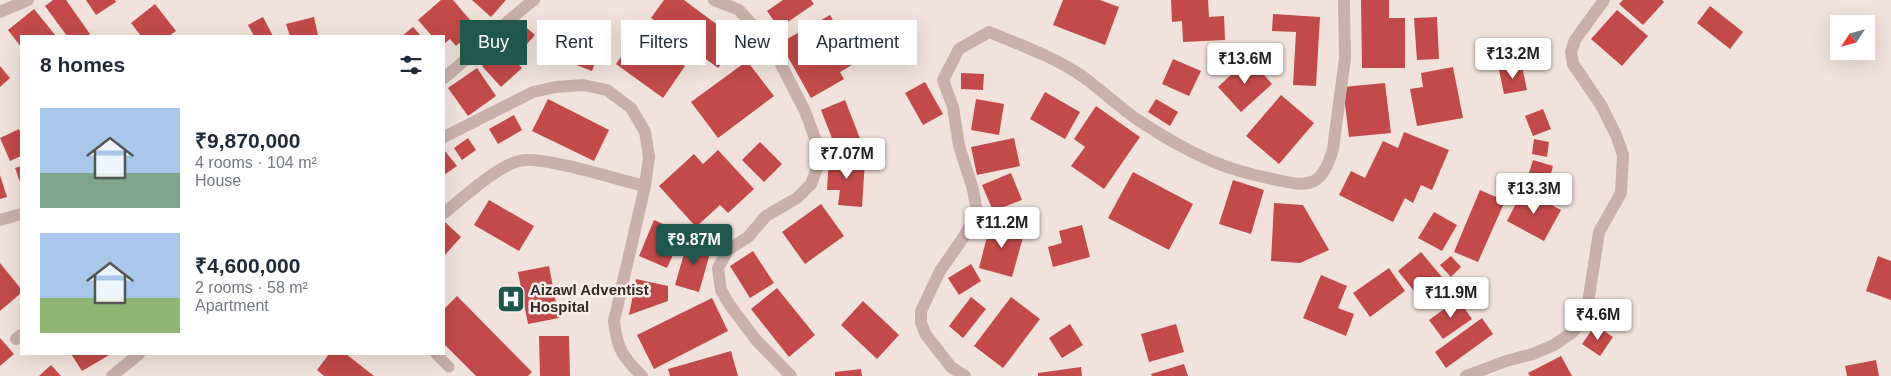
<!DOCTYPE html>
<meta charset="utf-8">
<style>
:root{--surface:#fff;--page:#f2f2f3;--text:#1f2937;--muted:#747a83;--accent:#1f574d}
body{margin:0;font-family:Arial,sans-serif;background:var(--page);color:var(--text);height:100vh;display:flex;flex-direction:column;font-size:19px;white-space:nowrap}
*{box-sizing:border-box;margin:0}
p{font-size:16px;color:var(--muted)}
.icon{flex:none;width:28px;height:28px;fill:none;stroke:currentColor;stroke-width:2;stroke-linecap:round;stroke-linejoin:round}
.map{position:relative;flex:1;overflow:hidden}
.drawer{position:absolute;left:20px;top:35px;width:425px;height:320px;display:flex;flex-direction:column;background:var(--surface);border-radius:0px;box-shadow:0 5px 20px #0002}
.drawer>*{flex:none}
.guide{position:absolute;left:460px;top:20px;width:475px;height:45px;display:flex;gap:10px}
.needle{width:32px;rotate:234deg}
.buttons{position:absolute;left:1830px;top:15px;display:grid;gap:10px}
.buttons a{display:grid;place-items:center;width:45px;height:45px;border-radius:0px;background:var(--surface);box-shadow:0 5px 20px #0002;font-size:25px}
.price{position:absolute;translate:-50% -42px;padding:0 11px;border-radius:5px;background:#fff;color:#222;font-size:16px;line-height:32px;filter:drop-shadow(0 1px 2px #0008)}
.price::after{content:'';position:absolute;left:50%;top:30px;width:15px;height:11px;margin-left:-8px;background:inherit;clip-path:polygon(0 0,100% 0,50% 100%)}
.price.on{background:var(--accent);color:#fff}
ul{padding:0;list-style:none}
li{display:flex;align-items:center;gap:15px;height:125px;padding:0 20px}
li span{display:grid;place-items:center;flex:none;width:140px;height:100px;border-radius:0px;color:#555}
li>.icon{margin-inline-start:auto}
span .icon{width:60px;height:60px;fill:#fffc;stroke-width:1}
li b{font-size:21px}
h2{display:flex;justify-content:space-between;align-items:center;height:60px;padding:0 20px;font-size:21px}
.pill{padding:0 18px;border-radius:0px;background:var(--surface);box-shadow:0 5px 20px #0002;font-size:18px;line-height:45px}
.pill.on{background:var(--accent);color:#fff}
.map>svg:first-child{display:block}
.building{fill:#c24a4a}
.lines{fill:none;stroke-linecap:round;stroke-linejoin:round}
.lane{stroke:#c9b0a9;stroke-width:11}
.street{stroke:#c9b0a9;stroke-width:12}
.labels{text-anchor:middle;stroke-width:5;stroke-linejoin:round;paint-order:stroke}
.poi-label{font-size:15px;font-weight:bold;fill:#362a28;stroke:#f9eee9;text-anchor:start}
</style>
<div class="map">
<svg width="1891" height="376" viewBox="0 0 1891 376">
<rect width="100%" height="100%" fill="#f1e3dc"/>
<!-- building -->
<g class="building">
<polygon points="53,0 66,0 90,34 87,36 67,36 45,6"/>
<polygon points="86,0 115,0 116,2 96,15"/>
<polygon points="441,0 453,0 471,21 463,28 469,35 456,46 450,39 444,44 444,36 432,36 418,20"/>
<polygon points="472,0 506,0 491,17"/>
<polygon points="664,0 684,0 739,41 718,68 651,18"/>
<polygon points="783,0 811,0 814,4 779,28 767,11"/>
<polygon points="1063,0 1100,0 1119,7 1105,45 1053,25"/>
<polygon points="1171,0 1208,0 1209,17 1224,16 1225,40 1183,42 1182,21 1172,22"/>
<polygon points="1361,0 1389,0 1389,18 1405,18 1405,68 1362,68"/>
<polygon points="1623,0 1662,0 1664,2 1643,25 1619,4"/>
<polygon points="155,4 176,31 169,36 141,36 131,23"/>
<polygon points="1710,6 1743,32 1730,49 1697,23"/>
<polygon points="34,9 56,36 21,36 21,47 8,30"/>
<polygon points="1617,10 1648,36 1622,66 1591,39"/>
<polygon points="1273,14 1320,17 1316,86 1293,85 1296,32 1272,31"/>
<polygon points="830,15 857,62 840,72 844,79 811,98 780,43"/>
<polygon points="263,17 273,36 254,36 248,25"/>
<polygon points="314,17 318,35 290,36 286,24"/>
<polygon points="1437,17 1439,59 1417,60 1414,18"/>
<polygon points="520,22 535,35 520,52 505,39"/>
<polygon points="413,27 421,36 402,36"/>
<polygon points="556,31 601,48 592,71 548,54"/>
<polygon points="638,33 685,66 663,98 616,64"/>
<polygon points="503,47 522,68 501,87 482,66"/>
<polygon points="1249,58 1272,84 1241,112 1218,87"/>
<polygon points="1173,59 1201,71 1189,96 1162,84"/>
<polygon points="747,61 774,96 718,138 691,102"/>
<polygon points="0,66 10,78 0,87"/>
<polygon points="1522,66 1527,90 1504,94 1499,70"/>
<polygon points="1453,67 1463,118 1417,126 1410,89 1423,87 1421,73"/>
<polygon points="477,68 496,96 468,116 448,88"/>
<polygon points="961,73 984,74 983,90 961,89"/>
<polygon points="925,82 943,114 923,125 905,93"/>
<polygon points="1385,83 1391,133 1349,137 1343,87"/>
<polygon points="1045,92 1080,112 1065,139 1030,119"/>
<polygon points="1281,95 1314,123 1279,164 1246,136"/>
<polygon points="548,99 609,130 594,161 532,131"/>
<polygon points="976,99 1004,104 999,135 971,130"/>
<polygon points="1156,99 1178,112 1170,126 1148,112"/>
<polygon points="845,100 861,141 837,151 821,110"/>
<polygon points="1096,106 1140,137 1104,189 1071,166 1085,147 1074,139"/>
<polygon points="1543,109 1551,129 1533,136 1525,116"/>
<polygon points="514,115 522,130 498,144 489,129"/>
<polygon points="19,129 21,133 21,156 10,161 0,138"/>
<polygon points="1404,132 1449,150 1432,190 1421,185 1413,203 1405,198 1393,222 1339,195 1351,171 1365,178 1383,141 1398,148"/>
<polygon points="468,138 476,150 462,160 454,148"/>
<polygon points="1014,138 1020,166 977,175 971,147"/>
<polygon points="1534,139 1549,142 1547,157 1532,154"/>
<polygon points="760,142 782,164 764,182 742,160"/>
<polygon points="718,150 754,189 728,213 720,205 696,227 659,186 694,154 703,164"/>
<polygon points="445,151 457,166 444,175 444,152"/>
<polygon points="829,157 865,160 862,207 838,205 840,190 827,190"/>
<polygon points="1533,160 1553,166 1545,195 1524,189"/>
<polygon points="21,166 21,185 15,168"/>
<polygon points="1133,172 1193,204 1169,250 1108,218"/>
<polygon points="1011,173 1022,200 993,211 982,185"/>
<polygon points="0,175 7,197 0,199"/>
<polygon points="1233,180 1264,190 1251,234 1219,224"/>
<polygon points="1480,190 1505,201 1478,262 1454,252"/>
<polygon points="1523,190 1561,210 1544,241 1507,221"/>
<polygon points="489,200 534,226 519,251 474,225"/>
<polygon points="1274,203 1303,205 1329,250 1300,263 1271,261"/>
<polygon points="821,204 844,236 805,264 782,232"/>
<polygon points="1434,212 1457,225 1442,251 1418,238"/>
<polygon points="654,220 683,233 667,268 639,256"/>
<polygon points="991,221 1025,230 1012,277 979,268"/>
<polygon points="445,222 461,237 444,256 444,224"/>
<polygon points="1082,225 1090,257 1053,267 1048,247 1062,243 1059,231"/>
<polygon points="688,240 712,246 699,292 675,285"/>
<polygon points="753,251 774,283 750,298 730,266"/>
<polygon points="1421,252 1446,282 1422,301 1398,271"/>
<polygon points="1451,256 1461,267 1451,277 1440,265"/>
<polygon points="1878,256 1891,261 1891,300 1866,291"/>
<polygon points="0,263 21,289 21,293 0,311"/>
<polygon points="971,264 981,281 959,295 948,278"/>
<polygon points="549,266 559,318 528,324 518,272"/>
<polygon points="1389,268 1405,291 1370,317 1353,293"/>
<polygon points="1321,275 1347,286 1338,308 1354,314 1346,336 1303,318"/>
<polygon points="636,279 668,286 668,301 629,315"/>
<polygon points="777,288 815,335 789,357 751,309"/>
<polygon points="457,296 532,372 528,376 476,376 444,344 444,309"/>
<polygon points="971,297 986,309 963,338 949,326"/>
<polygon points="1011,297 1040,319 1003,368 974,346"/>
<polygon points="712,298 728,331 654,369 637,335"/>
<polygon points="1458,299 1472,319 1443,339 1429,320"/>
<polygon points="863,301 899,335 877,359 841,325"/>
<polygon points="1482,318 1493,334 1446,368 1435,352"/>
<polygon points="1070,324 1083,345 1062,358 1049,338"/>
<polygon points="1176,324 1184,352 1149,362 1141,334"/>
<polygon points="1595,325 1613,337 1600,356 1582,344"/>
<polygon points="539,336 569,336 570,376 540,376"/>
<polygon points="0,338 14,354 0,366"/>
<polygon points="731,351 738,376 670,376 668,369"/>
<polygon points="71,354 111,354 82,371"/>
<polygon points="329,354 346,354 374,376 324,376 317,370"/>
<polygon points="1561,356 1572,376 1530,376 1528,373"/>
<polygon points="1876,360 1879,376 1847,376 1845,366"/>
<polygon points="1184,364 1188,376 1152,376 1151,374"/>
<polygon points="51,365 61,376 39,376"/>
<polygon points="1081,367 1082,376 1038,376 1038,373"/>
<polygon points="861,369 862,376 835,376 835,372"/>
</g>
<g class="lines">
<!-- lane -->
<polyline class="lane" points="436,354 449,367"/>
<!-- street -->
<g class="street">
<polyline points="714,0 739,10 771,45 805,111 816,141 819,163 811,184 797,198 766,216 748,237 728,250 718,268 721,290 729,304 756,340 791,376"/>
<polyline points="0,12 28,0"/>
<path d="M 444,78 C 475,53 502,24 534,0"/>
<path d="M 444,137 L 533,92 L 556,87 L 583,85 L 607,90 L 631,108 L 645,132 L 649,157 L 645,186 L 614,321 C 617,349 622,356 642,376"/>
<path d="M 444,213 C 463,198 496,167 519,161 C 542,155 618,180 645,186"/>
<polyline points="0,220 21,214"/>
<polyline points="16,339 21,335"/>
<polyline points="112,376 139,354"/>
<path d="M 965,376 L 951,367 L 926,335 L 921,323 L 921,311 L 940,271 L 963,238 L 977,213 L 973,189 L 959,146 L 953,107 L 943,80 L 959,49 L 989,32 C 1021,45 1054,57 1082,76 C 1100,89 1117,105 1135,118 C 1162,136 1192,154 1222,165 C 1239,172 1259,176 1277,180 C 1288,182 1303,187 1314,181 C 1325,175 1330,160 1333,149 L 1345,58 L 1344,0"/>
<polyline points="1466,376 1506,361 1533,354 1554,345 1573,332 1586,316 1599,232 1621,193 1623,155 1616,135 1601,105 1573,64 1571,52 1575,40 1604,0"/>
</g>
</g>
<!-- icons -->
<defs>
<g id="hospital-square" transform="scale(1.4375)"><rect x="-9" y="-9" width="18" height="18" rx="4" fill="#1f574d" stroke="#f9eee9"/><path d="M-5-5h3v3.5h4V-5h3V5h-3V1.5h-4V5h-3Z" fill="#fff"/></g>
</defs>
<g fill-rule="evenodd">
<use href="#hospital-square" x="511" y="299"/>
</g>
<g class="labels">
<!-- poi labels -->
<g class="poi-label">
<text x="530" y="295">Aizawl Adventist<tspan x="530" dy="17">Hospital</tspan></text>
</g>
</g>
</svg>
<div class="buttons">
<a><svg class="needle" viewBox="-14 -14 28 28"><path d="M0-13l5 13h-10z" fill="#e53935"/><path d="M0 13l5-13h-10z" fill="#747a83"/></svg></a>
</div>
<b class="price" style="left:1513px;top:80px">₹13.2M</b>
<b class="price" style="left:1245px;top:85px">₹13.6M</b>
<b class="price" style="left:847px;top:180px">₹7.07M</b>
<b class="price" style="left:1534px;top:215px">₹13.3M</b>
<b class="price" style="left:1002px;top:249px">₹11.2M</b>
<b class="price on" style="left:694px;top:266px">₹9.87M</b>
<b class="price" style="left:1451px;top:319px">₹11.9M</b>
<b class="price" style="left:1598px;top:341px">₹4.6M</b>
<div class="guide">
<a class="pill on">Buy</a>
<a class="pill">Rent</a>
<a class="pill">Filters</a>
<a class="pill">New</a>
<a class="pill">Apartment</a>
</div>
<section class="drawer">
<h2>8 homes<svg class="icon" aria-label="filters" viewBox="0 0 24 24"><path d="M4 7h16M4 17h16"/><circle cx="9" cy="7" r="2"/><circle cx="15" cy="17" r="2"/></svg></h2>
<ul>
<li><span style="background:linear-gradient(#a9c7e8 65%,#7fa58c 0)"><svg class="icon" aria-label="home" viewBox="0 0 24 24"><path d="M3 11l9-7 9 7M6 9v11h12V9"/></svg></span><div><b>₹9,870,000</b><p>4 rooms · 104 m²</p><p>House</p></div></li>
<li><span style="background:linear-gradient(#a9c7e8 65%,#8fb573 0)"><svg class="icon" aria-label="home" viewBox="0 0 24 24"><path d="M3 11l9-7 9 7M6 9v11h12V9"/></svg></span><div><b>₹4,600,000</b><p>2 rooms · 58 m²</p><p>Apartment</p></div></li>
</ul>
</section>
</div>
